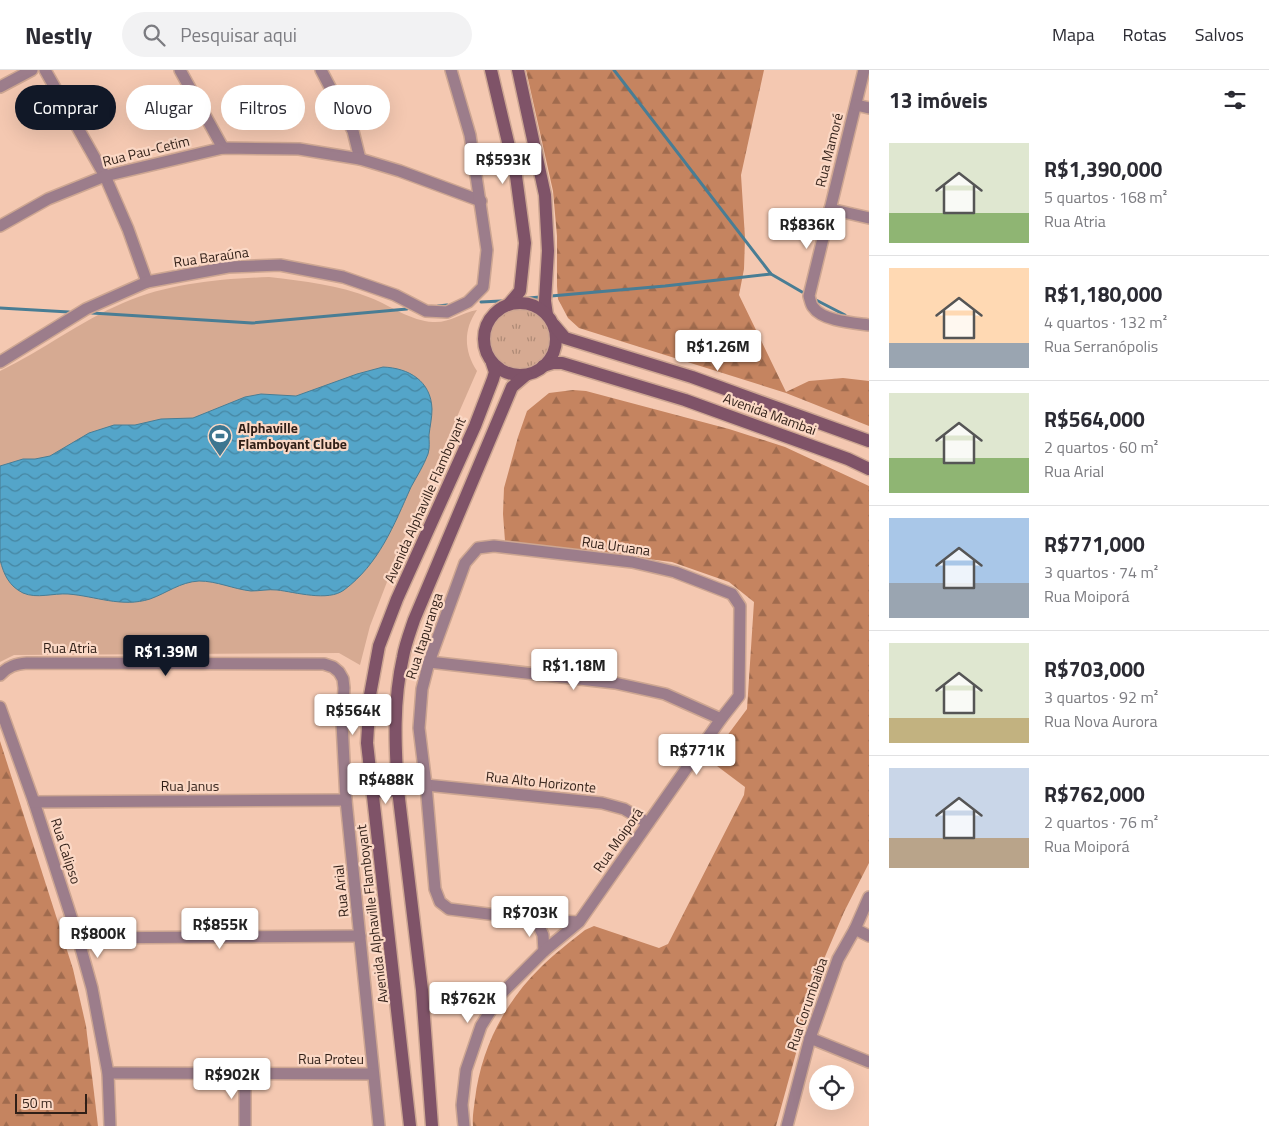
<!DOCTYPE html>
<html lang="pt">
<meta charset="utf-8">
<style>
:root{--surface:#fff;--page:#f2f2f3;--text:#2b2b33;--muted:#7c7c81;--line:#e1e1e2;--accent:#111827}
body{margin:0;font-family:"Titillium Web",sans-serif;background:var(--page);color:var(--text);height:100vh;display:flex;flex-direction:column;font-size:19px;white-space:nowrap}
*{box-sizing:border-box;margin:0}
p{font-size:16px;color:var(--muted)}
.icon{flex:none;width:28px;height:28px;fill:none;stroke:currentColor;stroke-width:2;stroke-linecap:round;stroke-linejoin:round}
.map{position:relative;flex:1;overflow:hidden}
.drawer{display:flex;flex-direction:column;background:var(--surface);width:400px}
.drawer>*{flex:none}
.guide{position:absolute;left:15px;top:15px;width:475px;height:45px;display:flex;gap:10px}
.controls{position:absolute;left:809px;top:995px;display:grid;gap:10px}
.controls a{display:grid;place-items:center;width:45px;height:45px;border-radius:50%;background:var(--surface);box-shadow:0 5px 20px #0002;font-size:25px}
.scale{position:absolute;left:15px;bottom:12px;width:72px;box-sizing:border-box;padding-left:5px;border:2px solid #301f17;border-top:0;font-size:14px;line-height:18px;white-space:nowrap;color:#301f17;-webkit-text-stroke:4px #fbd8c5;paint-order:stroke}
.price{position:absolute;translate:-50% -42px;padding:0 11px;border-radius:5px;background:#fff;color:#222;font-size:16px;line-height:32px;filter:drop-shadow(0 1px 2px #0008)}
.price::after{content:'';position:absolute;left:50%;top:30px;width:15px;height:11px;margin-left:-8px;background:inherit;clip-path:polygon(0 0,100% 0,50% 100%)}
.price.active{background:var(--accent);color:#fff}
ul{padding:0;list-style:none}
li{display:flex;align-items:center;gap:15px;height:125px;padding:0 20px}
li+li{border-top:1px solid var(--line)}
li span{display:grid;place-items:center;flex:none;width:140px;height:100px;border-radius:0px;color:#555}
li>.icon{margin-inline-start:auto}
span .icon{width:60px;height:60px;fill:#fffc;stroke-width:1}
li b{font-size:21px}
h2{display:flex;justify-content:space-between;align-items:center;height:60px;padding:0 20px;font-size:21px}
.pill{padding:0 18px;border-radius:22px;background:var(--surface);box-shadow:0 5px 20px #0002;font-size:18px;line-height:45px}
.pill.active{background:var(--accent);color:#fff}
header{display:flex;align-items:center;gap:30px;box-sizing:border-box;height:70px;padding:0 25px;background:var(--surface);border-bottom:1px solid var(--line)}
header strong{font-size:24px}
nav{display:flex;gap:28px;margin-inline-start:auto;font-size:18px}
.search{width:350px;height:45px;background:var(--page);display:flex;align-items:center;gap:12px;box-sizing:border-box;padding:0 18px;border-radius:28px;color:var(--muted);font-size:19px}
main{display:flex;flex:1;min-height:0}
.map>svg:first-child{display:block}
.grass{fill:url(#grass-tufts)}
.forest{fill:url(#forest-firs)}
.green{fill:#d6aa92}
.water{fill:url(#water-waves);stroke:#497d94}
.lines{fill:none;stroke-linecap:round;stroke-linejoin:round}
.stream{stroke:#497d94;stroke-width:3}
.street-casing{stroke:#cda692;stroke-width:14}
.secondary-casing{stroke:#cda692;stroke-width:15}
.street{stroke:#9c7d8b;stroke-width:11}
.secondary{stroke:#7f5368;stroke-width:12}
.labels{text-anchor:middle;stroke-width:4.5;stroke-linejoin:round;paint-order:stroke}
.street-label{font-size:14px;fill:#301f17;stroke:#fbd8c5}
.poi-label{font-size:14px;font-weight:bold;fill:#301f17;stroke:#fbd8c5;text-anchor:start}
</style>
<header>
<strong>Nestly</strong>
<div class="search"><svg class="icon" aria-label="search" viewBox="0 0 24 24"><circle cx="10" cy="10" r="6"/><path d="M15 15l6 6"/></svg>Pesquisar aqui</div>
<nav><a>Mapa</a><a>Rotas</a><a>Salvos</a></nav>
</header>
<main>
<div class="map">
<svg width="869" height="1056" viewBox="0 0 869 1056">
<defs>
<pattern id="grass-tufts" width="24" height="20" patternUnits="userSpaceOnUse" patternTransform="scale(1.25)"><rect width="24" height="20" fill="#d6aa92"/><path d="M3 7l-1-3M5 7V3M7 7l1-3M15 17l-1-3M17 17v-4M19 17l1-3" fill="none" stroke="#ae8a76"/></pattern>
<pattern id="forest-firs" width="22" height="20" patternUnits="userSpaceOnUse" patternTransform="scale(1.25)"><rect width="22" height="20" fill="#c58460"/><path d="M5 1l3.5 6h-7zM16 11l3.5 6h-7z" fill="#a06b4e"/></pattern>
<pattern id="water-waves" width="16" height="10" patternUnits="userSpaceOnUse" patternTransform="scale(1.25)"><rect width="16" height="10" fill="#54a5c9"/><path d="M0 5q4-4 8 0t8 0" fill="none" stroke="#4686a2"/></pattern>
</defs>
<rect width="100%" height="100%" fill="#f4c8b1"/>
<!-- grass -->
<circle class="grass" cx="520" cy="269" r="30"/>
<!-- forest -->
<g class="forest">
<polygon points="526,0 764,0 741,105 745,168 744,199 739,225 786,322 809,311 843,308 869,311 869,356 786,323 579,258 568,248 558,229 557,216 557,166 553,121"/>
<path d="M 573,320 L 586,321 L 729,359 L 785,377 L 869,416 L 869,793 L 844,842 L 818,903 L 776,1056 L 473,1056 C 472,1047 474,1038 475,1029 C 481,979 504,933 541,897 C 554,884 570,872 585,860 L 594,856 L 659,878 L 668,874 L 744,725 L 745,717 L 709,690 L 747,639 L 754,532 L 729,512 L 672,492 L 505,471 L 503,444 L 504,418 L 518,367 L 527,341 L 549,323 Z"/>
<polygon points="0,671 73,899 86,956 98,1056 0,1056"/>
</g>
<!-- green -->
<path class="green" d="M 269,207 C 304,211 339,215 371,228 C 391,236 411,251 433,252 C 450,253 461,243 477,240 C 463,260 464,281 477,301 L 402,473 L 370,556 L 360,595 L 339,583 L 14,585 L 0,592 L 0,301 C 42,281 80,251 123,233 C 169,213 221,209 269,207 Z"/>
<!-- water -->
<path class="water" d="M 383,297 C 409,298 431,311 432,339 C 432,348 430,356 429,365 C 429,371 430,378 428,384 C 424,395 417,406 411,417 C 394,455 379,494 344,520 C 328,532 295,522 277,520 C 268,519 260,521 251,521 C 233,519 217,511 199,511 C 180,512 167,523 150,529 C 122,538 95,526 68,524 C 53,523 37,529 23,523 C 9,516 4,505 0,490 L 0,396 L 23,389 L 35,389 L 50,386 L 89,363 L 114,355 L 135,355 L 161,349 L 193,348 L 245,327 L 261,324 L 296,326 L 357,304 Z"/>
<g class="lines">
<!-- stream -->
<g class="stream">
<polyline points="614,0 771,204 802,222"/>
<polyline points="551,226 665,216 771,204"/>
<polyline points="529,228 540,227"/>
<polyline points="816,230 845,245"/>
<polyline points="481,232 501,231"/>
<polyline points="438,236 447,235"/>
<polyline points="0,238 69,242"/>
<polyline points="92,243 252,253 407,239"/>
</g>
<!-- street casing -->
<g class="street-casing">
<g id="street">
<polyline points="45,0 105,106 128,159 147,212"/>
<polyline points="180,0 223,78"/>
<polyline points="321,0 353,61 360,89"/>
<path d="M 864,0 L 809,226 C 810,229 811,235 813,237 C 822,251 854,253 869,255"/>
<polyline points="0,17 32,0"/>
<polyline points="856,35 869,38"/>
<polyline points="830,139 869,148"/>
<polyline points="0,156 48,129 105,106 223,78 299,79 360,89 400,101 481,131"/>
<polyline points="0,292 86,239 147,212 228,197 280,195 343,207 395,225 426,241 447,242 468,232 483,217 487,180 470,65 451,0"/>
<polyline points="429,592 615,613 665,624 721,649"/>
<path d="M 0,605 C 8,596 16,594 27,593 L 324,594 L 333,597 L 339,602 L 343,609 L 344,618 L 342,653 L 346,730 L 379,1056"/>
<polyline points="0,637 34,732 78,868 92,918 108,1003 110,1056"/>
<polyline points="426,715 602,733 624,739 648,753"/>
<polyline points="34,732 346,730"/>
<polyline points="536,850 543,865 544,881"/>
<polyline points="855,859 869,866"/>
<polyline points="78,868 360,866"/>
<polyline points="810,968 869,992"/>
<polyline points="108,1003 373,1004"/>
<polyline points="245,1056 245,1004"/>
<polyline points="464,1056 462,1035 466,1000 481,956 501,924 544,881 579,852 721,649 739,626 740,536 732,524 675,502 632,492 494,476 478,478 465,493 429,592 422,619 419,658 426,715 435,819 440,832 449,839 536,850 579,852"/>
<polyline points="787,1056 810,968 838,889 855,859 869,827"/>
</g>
</g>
<!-- secondary casing -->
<g class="secondary-casing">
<g id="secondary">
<polyline points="491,0 516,106 525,173 520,221 509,234"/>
<polyline points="518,0 545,125 548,181 545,231 547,245"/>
<circle cx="520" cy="269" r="36"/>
<polyline points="554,255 565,268 692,307 869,371"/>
<polyline points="543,296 553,293 562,293 685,330 848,389 869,399"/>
<polyline points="372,722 398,720"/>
<polyline points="410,1056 367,673 370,625 379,576 397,529 475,356 493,309 495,302 492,293"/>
<path d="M 432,1056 L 422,920 L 398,720 C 395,676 393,631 403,587 C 405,575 410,562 414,550 L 512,317 L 526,305"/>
</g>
</g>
<!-- street -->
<use href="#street" class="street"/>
<!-- secondary -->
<use href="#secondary" class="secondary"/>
</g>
<!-- icons -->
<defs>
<g id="stadium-pin" transform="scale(1.25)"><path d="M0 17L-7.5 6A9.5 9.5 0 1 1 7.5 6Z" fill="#3d7690" stroke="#fbd8c5"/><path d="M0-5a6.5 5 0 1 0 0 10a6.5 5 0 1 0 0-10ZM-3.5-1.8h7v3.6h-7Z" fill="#fff"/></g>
</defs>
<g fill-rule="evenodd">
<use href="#stadium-pin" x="220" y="366"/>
</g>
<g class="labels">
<!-- street labels -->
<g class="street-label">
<text transform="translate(829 80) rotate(-76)" y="5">Rua Mamoré</text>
<text transform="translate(146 81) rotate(-14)" y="5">Rua Pau-Cetim</text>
<text transform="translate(211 187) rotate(-8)" y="5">Rua Baraúna</text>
<text transform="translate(770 344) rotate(20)" y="5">Avenida Mambai</text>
<text transform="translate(425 430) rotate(-66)" y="5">Avenida Alphaville Flamboyant</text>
<text transform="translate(616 476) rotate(8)" y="5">Rua Uruana</text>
<text transform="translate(424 566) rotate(-72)" y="5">Rua Itapuranga</text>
<text x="70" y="583">Rua Atria</text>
<text transform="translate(541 712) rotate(6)" y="5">Rua Alto Horizonte</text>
<text x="190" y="721">Rua Janus</text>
<text transform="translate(618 770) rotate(-55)" y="5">Rua Moiporá</text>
<text transform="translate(66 781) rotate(72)" y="5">Rua Calipso</text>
<text transform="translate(341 821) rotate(-96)" y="5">Rua Arial</text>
<text transform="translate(372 844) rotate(-97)" y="5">Avenida Alphaville Flamboyant</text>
<text transform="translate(807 934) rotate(-71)" y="5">Rua Corumbaiba</text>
<text x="331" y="994">Rua Proteu</text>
</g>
<!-- poi labels -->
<g class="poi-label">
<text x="238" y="363">Alphaville<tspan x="238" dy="16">Flamboyant Clube</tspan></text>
</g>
</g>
</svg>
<div class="controls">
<a><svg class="icon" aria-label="locate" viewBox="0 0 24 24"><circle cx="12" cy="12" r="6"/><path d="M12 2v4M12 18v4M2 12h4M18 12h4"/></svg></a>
</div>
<div class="scale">50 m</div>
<b class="price" style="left:503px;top:115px">R$593K</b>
<b class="price" style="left:807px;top:180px">R$836K</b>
<b class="price" style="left:718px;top:302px">R$1.26M</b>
<b class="price active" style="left:166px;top:607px">R$1.39M</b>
<b class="price" style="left:574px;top:621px">R$1.18M</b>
<b class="price" style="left:353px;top:666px">R$564K</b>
<b class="price" style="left:697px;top:706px">R$771K</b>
<b class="price" style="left:386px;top:735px">R$488K</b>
<b class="price" style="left:530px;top:868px">R$703K</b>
<b class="price" style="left:220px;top:880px">R$855K</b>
<b class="price" style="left:98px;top:889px">R$800K</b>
<b class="price" style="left:468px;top:954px">R$762K</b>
<b class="price" style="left:232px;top:1030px">R$902K</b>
<div class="guide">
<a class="pill active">Comprar</a>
<a class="pill">Alugar</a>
<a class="pill">Filtros</a>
<a class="pill">Novo</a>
</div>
</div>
<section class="drawer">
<h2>13 imóveis<svg class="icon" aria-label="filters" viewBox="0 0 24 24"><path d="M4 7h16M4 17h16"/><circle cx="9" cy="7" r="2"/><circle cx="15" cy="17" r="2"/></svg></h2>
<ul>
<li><span style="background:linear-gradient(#dfe7d0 70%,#8fb573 0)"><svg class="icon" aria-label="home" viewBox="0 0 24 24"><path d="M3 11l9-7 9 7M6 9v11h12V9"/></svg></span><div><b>R$1,390,000</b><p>5 quartos · 168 m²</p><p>Rua Atria</p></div></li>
<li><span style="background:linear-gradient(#ffd9b3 75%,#9aa5b1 0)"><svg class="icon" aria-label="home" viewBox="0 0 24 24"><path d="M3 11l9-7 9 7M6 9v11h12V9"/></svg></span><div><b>R$1,180,000</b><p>4 quartos · 132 m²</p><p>Rua Serranópolis</p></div></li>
<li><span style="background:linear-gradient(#dfe7d0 65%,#8fb573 0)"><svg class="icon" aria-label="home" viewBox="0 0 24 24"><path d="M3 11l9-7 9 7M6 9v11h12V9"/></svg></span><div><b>R$564,000</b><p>2 quartos · 60 m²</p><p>Rua Arial</p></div></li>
<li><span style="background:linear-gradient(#a9c7e8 65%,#9aa5b1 0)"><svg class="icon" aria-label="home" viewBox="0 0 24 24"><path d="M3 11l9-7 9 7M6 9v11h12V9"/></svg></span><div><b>R$771,000</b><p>3 quartos · 74 m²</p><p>Rua Moiporá</p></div></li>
<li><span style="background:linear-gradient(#dfe7d0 75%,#c2b280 0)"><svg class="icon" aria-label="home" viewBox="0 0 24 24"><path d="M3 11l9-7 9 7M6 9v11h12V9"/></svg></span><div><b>R$703,000</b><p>3 quartos · 92 m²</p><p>Rua Nova Aurora</p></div></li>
<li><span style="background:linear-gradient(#c9d6e8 70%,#b9a48a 0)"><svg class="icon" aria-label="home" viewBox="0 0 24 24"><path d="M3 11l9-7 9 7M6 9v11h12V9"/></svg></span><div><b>R$762,000</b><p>2 quartos · 76 m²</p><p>Rua Moiporá</p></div></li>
</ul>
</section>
</main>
